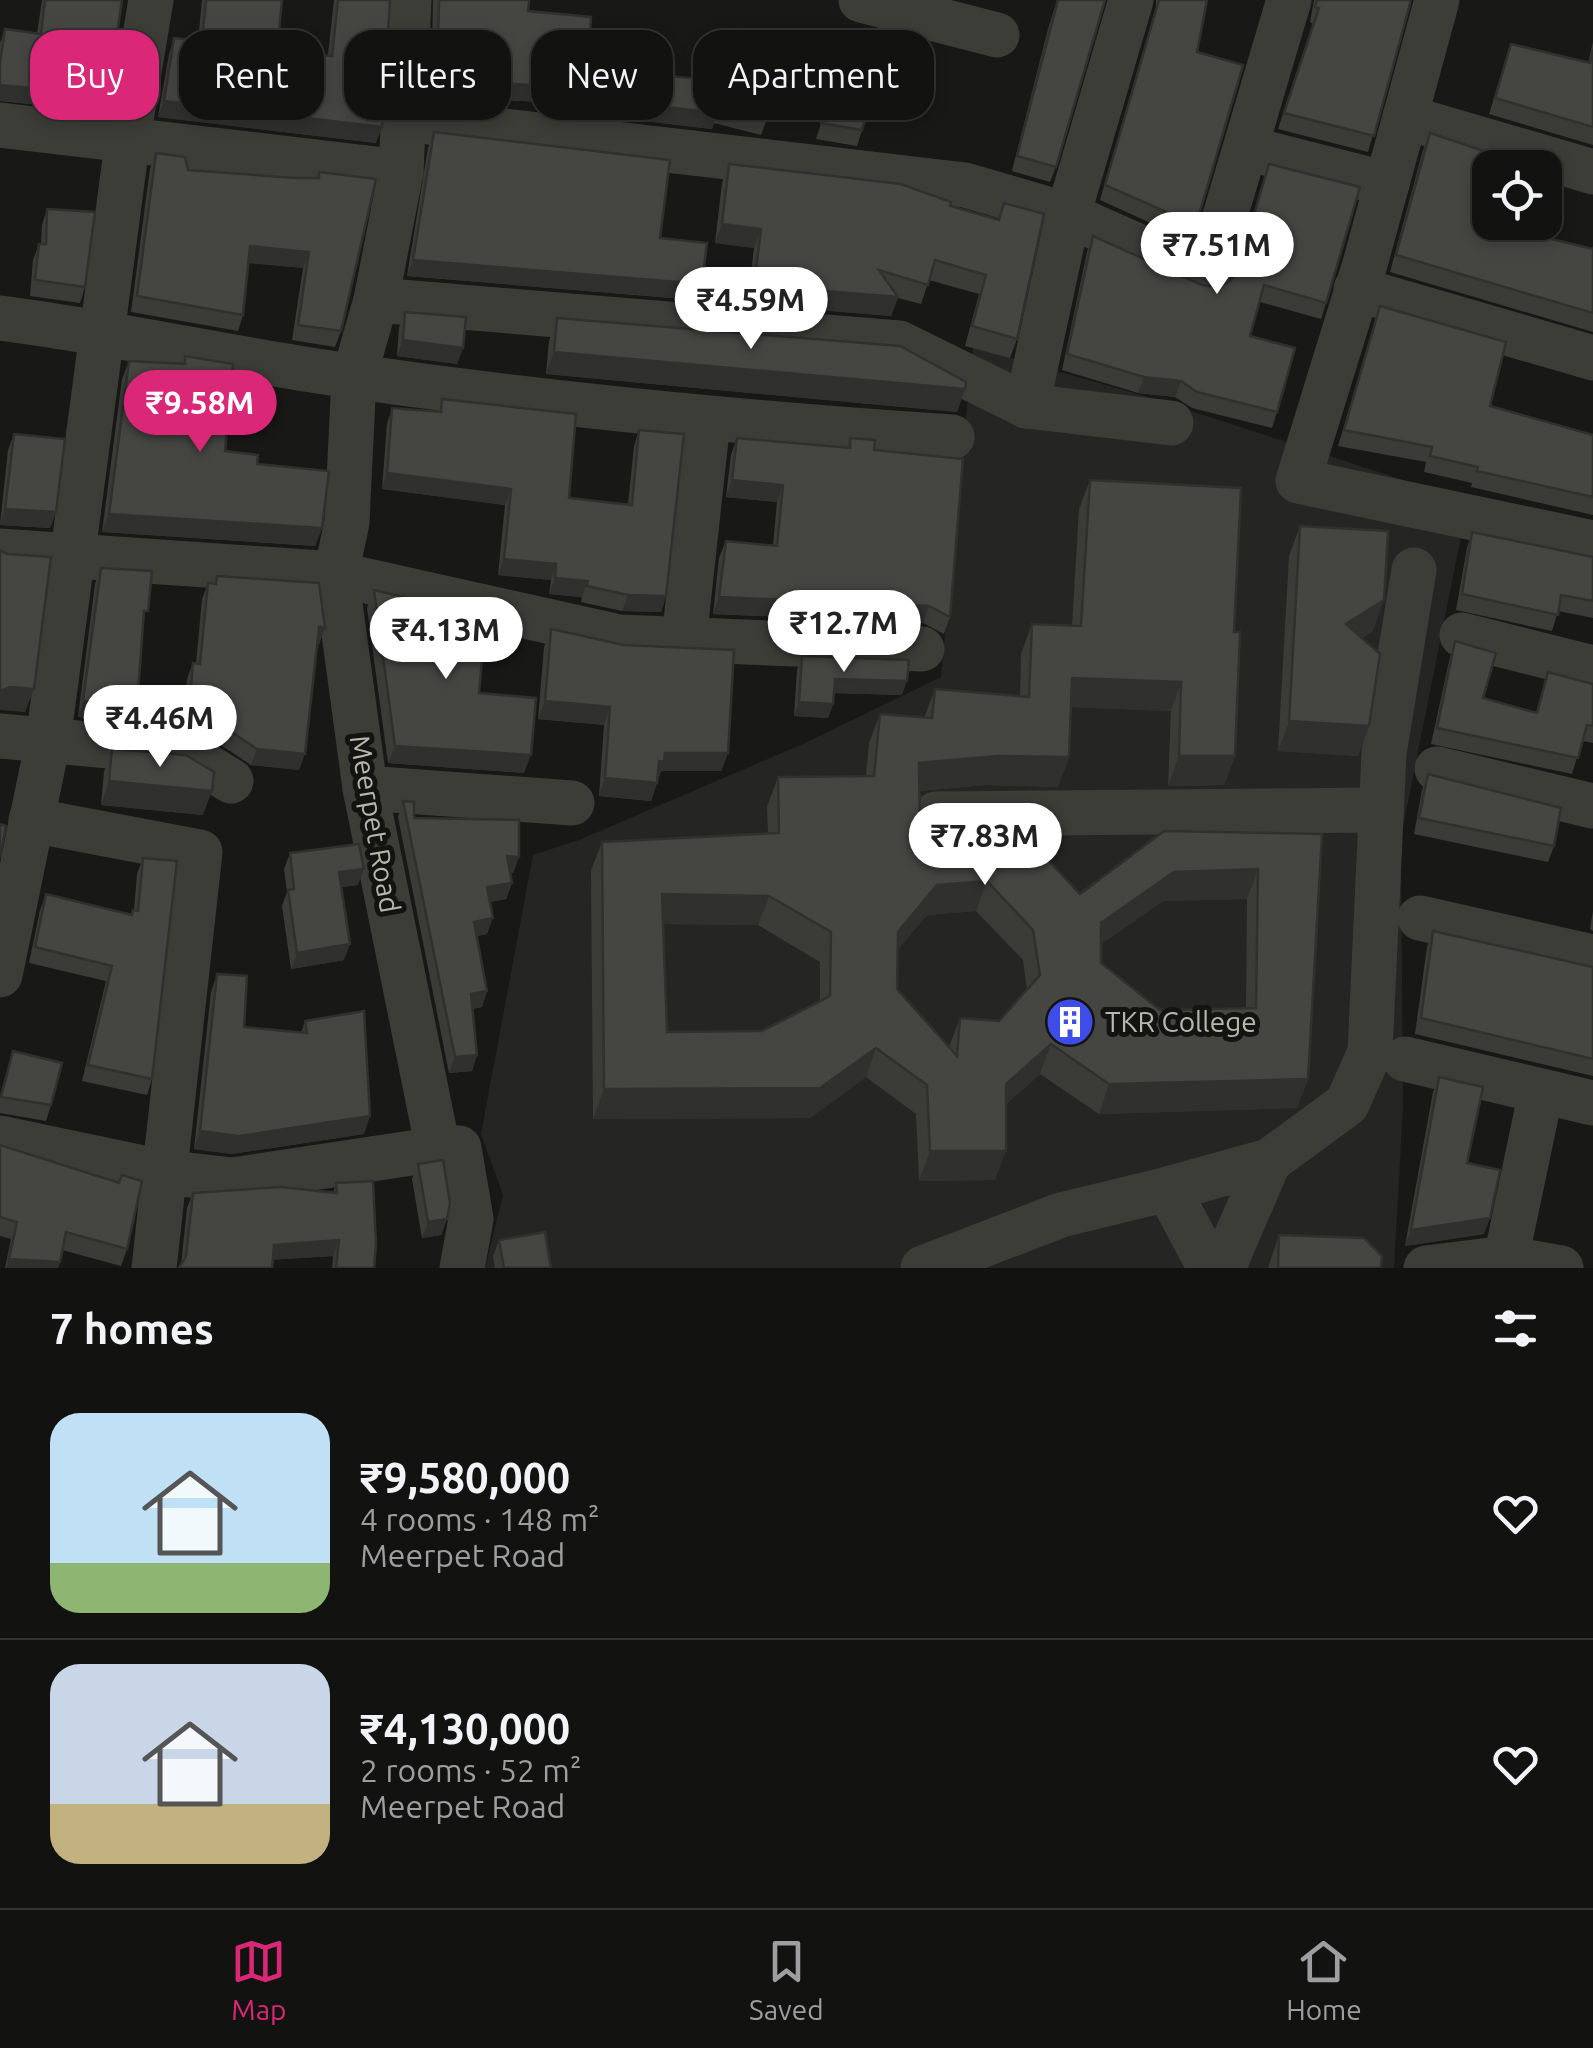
<!DOCTYPE html>
<meta charset="utf-8">
<style>
:root{--surface:#121311;--page:#1b1c1a;--text:#f1f3f6;--muted:#9c9e9f;--line:#313231;--accent:#db2777}
body{margin:0;font-family:Ubuntu,sans-serif;background:var(--page);color:var(--text);height:100vh;display:flex;flex-direction:column;font-size:38px;white-space:nowrap}
*{box-sizing:border-box;margin:0}
p{font-size:32px;color:var(--muted)}
.icon{flex:none;width:55px;height:55px;fill:none;stroke:currentColor;stroke-width:2;stroke-linecap:round;stroke-linejoin:round}
.map{position:relative;height:1268px;overflow:hidden}
.sheet{display:flex;flex-direction:column;background:var(--surface);flex:1}
.sheet>*{flex:none}
.top-card{position:absolute;left:30px;top:30px;width:1000px;height:90px;display:flex;gap:20px}
.controls{position:absolute;left:1472px;top:150px;display:grid;gap:20px}
.controls a{display:grid;place-items:center;width:90px;height:90px;border-radius:20px;background:var(--surface);box-shadow:0 5px 15px #0003,0 0 0 2px var(--line);font-size:50px}
.price{position:absolute;translate:-50% -85px;padding:0 22px;border-radius:35px;background:#fff;color:#222;font-size:32px;line-height:65px;filter:drop-shadow(0 2px 5px #0008)}
.price::after{content:'';position:absolute;left:50%;top:60px;width:30px;height:22px;margin-left:-15px;background:inherit;clip-path:polygon(0 0,100% 0,50% 100%)}
.price.active{background:var(--accent);color:#fff}
ul{padding:0;list-style:none}
li{display:flex;align-items:center;gap:30px;height:250px;padding:0 50px}
li+li{border-top:2px solid var(--line)}
li span{display:grid;place-items:center;flex:none;width:280px;height:200px;border-radius:30px;color:#555}
li>.icon{margin-inline-start:auto}
span .icon{width:120px;height:120px;fill:#fffc;stroke-width:1}
li b{font-size:42px}
h2{display:flex;justify-content:space-between;align-items:center;height:120px;padding:0 50px;font-size:42px}
.tag{padding:0 35px;border-radius:30px;background:var(--surface);box-shadow:0 5px 15px #0003,0 0 0 2px var(--line);font-size:35px;line-height:90px}
.tag.active{background:var(--accent);color:#fff}
.dock{display:flex;justify-content:space-around;align-items:center;height:140px;border-top:2px solid var(--line);background:var(--surface);font-size:28px;color:var(--muted)}
.dock a{display:grid;justify-items:center;gap:5px}
.dock .active{color:var(--accent)}
.map>svg:first-child{display:block}
.built{fill:#252623}
.lines{fill:none;stroke-linecap:round;stroke-linejoin:round}
.minor{stroke:#3d3d38;stroke-width:45}
.wall{fill:#3b3c38;fill-rule:evenodd}
.shaded-wall{fill:#30312e}
.building{fill:#454641;stroke:#30312e;stroke-width:2.5;fill-rule:evenodd}
.labels{text-anchor:middle;stroke-width:10;stroke-linejoin:round;paint-order:stroke}
.street-label{font-size:28px;fill:#b8b7aa;stroke:#131412}
.poi-label{font-size:28px;fill:#b8b7aa;stroke:#131412;text-anchor:start}
</style>
<div class="map">
<svg width="1593" height="1268" viewBox="0 0 1593 1268">
<rect width="100%" height="100%" fill="#181917"/>
<!-- built -->
<polygon class="built" points="973,347 1151,398 1468,501 1401,837 1403,1107 1394,1268 485,1268 503,1195 481,1134 533,855 579,840 805,743 941,677"/>
<g class="lines">
<!-- minor -->
<g class="minor">
<polyline points="409,0 401,172 376,300 354,377 347,522 336,574 365,788 438,1149 459,1148 471,1219 462,1268"/>
<polyline points="861,0 997,35"/>
<polyline points="1437,0 1365,264 1298,481 1593,543"/>
<polyline points="1405,117 1593,172"/>
<polyline points="403,119 965,185 1068,215 1207,277 1289,0"/>
<polyline points="0,125 401,172"/>
<polyline points="1246,148 1387,184"/>
<polyline points="1356,289 1593,358"/>
<polyline points="376,300 899,343 1027,406 1171,423"/>
<path d="M 0,318 C 120,333 238,361 358,377 C 555,405 753,424 952,437"/>
<polyline points="1027,406 1068,215 1131,0"/>
<polyline points="0,551 336,574 619,637 922,649"/>
<polyline points="1462,635 1593,668"/>
<polyline points="684,640 708,421"/>
<polyline points="0,736 186,753 231,781"/>
<polyline points="1437,769 1593,806"/>
<polyline points="365,788 572,803"/>
<polyline points="936,814 1381,810"/>
<polyline points="31,820 200,852 154,1268"/>
<polyline points="1420,918 1593,957"/>
<polyline points="0,975 48,741 128,137 151,0"/>
<polyline points="1405,1059 1593,1103"/>
<polyline points="0,1138 162,1172 233,1180 438,1149"/>
<polyline points="923,1268 1061,1215 1168,1189"/>
<polyline points="1210,1268 1168,1189 1269,1161 1347,1104 1370,1052 1384,753 1414,570"/>
<polyline points="1223,1268 1269,1161"/>
<polyline points="1426,1268 1506,1258 1561,1268"/>
<polyline points="1504,1268 1541,1092"/>
</g>
</g>
<!-- wall -->
<g class="wall">
<polygon points="42,0 122,0 108,95 102,111 0,101 0,43 5,29 37,34"/>
<polygon points="202,0 282,0 277,50 328,55 334,0 390,0 376,143 158,117 169,54 174,38 198,41"/>
<polygon points="433,0 529,0 528,11 590,32 669,76 727,82 743,29 767,119 761,135 714,123 712,129 542,109 543,102 431,96"/>
<polygon points="1057,0 1056,167 1050,182 1012,171 1048,29"/>
<polygon points="1156,0 1207,0 1197,52 1196,225 1190,241 1100,200 1156,7"/>
<polygon points="1314,0 1411,0 1368,152 1278,129 1313,24 1310,22"/>
<polygon points="1593,42 1593,145 1489,114 1511,44 1588,63"/>
<polygon points="840,62 862,130 857,146 816,139"/>
<polygon points="434,132 660,238 702,284 696,300 407,276 428,148"/>
<polygon points="1430,133 1490,222 1592,249 1593,246 1593,332 1390,272 1423,150"/>
<polygon points="156,153 188,170 295,178 317,178 319,172 341,331 335,347 292,340 303,268 249,263 243,315 238,331 131,312 150,169"/>
<polygon points="729,164 950,206 998,220 1004,203 1017,339 1010,358 965,346 979,294 929,280 921,304 898,298 891,316 747,304 754,248 715,243 722,183"/>
<polygon points="1269,164 1326,303 1321,319 1260,302 1250,336 1277,412 1272,428 1192,408 1175,397 1138,393 1062,370 1087,252 1093,236 1202,285 1218,287 1231,280 1236,272"/>
<polygon points="47,209 85,287 80,303 30,296 33,260 39,244 41,244 42,225"/>
<polygon points="1380,306 1490,406 1593,435 1593,515 1471,487 1472,483 1424,472 1426,462 1338,446"/>
<polygon points="405,312 463,348 457,364 397,356 399,328"/>
<polygon points="557,318 965,389 957,412 546,374 549,341"/>
<polygon points="185,356 225,451 257,464 322,528 315,546 102,532 122,379 129,361 182,364"/>
<polygon points="442,399 569,498 628,504 634,446 639,430 666,596 661,612 622,611 581,602 582,597 549,594 551,580 498,575 505,505 382,489 387,424 392,408 437,412"/>
<polygon points="14,434 56,512 50,528 0,525 8,450"/>
<polygon points="737,438 847,447 850,438 874,450 950,617 944,634 923,623 713,614 719,558 726,541 773,545 777,502 726,497 731,455"/>
<path d="M 1090,480 L 1234,632 L 1235,756 L 1224,785 L 1168,786 L 1171,711 L 1071,707 L 1069,757 L 1058,787 L 986,785 L 919,791 L 920,831 L 1080,894 L 1322,834 L 1308,1079 L 1297,1108 L 1099,1114 L 1040,1074 L 1006,1104 L 995,1180 L 919,1181 L 916,1114 L 866,1077 L 810,1118 L 593,1119 L 591,871 L 602,842 L 768,834 L 767,807 L 778,777 L 866,776 L 869,743 L 880,714 L 924,718 L 935,689 L 1020,697 L 1021,654 L 1032,624 L 1072,626 L 1079,509 ZM 1247,899 L 1246,1008 L 1160,1010 L 1101,963 L 1101,944 L 1163,901 ZM 976,911 L 1023,960 L 1027,990 L 999,1021 L 960,1018 L 949,1047 L 897,989 L 898,949 L 927,915 ZM 663,924 L 758,925 L 820,962 L 820,1002 L 762,1031 L 667,1032 Z"/>
<polygon points="1300,526 1373,631 1362,638 1369,726 1358,756 1278,751 1289,556"/>
<polygon points="1472,532 1593,557 1593,618 1558,611 1552,631 1456,610 1467,548"/>
<polygon points="101,568 143,626 131,722 78,717 95,584"/>
<polygon points="217,576 325,628 319,644 317,644 299,770 251,765 200,731 183,726 187,679 193,663 196,664 202,599 208,583 214,584"/>
<polygon points="374,590 412,603 479,693 524,773 388,763 367,608"/>
<polygon points="551,629 728,753 721,771 661,771 651,801 599,796 604,725 538,719 544,647"/>
<polygon points="1455,641 1483,698 1536,713 1548,672 1593,684 1593,743 1582,741 1572,774 1431,744 1450,657"/>
<polygon points="802,656 902,695 834,693 833,704 828,718 794,716 797,670"/>
<polygon points="112,749 203,815 101,805 104,772"/>
<polygon points="1428,774 1554,846 1548,862 1414,834 1422,790"/>
<polygon points="403,801 414,818 519,857 513,873 510,873 512,883 506,899 490,902 487,934 477,936 487,991 482,1007 472,1009 477,1055 472,1071 449,1073 398,817"/>
<polygon points="290,853 358,885 341,887 344,960 291,969 282,906 287,892 284,869"/>
<polygon points="143,858 152,1079 147,1095 82,1081 106,981 29,963 40,910 46,894 131,915 134,910 137,874"/>
<polygon points="1593,911 1593,931 1590,929"/>
<polygon points="1433,931 1593,967 1593,1076 1415,1034 1427,947"/>
<polygon points="217,974 244,1027 301,1033 305,1021 364,1134 232,1154 194,1149 211,992"/>
<polygon points="13,1051 51,1105 46,1121 0,1113 0,1095"/>
<polygon points="1439,1077 1467,1163 1484,1234 1405,1246 1433,1092"/>
<polygon points="0,1145 127,1249 121,1266 62,1250 58,1268 5,1268 11,1239 0,1236"/>
<polygon points="418,1164 447,1219 441,1235 422,1238 412,1179"/>
<polygon points="336,1183 374,1268 332,1268 333,1256 181,1265 187,1208 193,1193 333,1193"/>
<polygon points="1279,1235 1381,1268 1268,1268"/>
<polygon points="499,1240 551,1268 495,1268 493,1256"/>
</g>
<!-- shaded-wall -->
<g class="shaded-wall">
<polygon points="437,80 548,86 543,102 431,96"/>
<polygon points="0,85 108,95 102,111 0,101"/>
<polygon points="548,93 717,113 712,129 542,109"/>
<polygon points="164,101 382,127 376,143 158,117"/>
<polygon points="722,224 761,229 754,248 715,243"/>
<polygon points="250,246 309,252 303,268 244,262"/>
<polygon points="413,260 702,284 696,300 407,276"/>
<polygon points="754,285 898,297 891,316 747,304"/>
<polygon points="403,340 463,348 457,364 397,356"/>
<polygon points="554,352 965,389 957,412 546,374"/>
<polygon points="1144,377 1181,381 1175,397 1138,393"/>
<polygon points="387,473 511,489 505,505 382,489"/>
<polygon points="732,480 783,485 777,502 726,497"/>
<polygon points="5,509 56,512 50,528 0,525"/>
<polygon points="109,514 322,528 315,546 102,532"/>
<polygon points="504,559 556,564 551,580 498,575"/>
<polygon points="555,578 588,581 582,597 549,594"/>
<polygon points="628,595 666,596 661,612 622,611"/>
<polygon points="719,597 929,606 923,623 713,614"/>
<polygon points="1384,600 1373,631 1335,654 1346,624"/>
<polygon points="319,627 325,628 319,644 314,643"/>
<polygon points="1072,678 1181,682 1171,711 1061,707"/>
<polygon points="835,679 907,681 902,695 830,693"/>
<polygon points="10,687 34,689 25,712 0,710 0,691"/>
<polygon points="83,701 137,706 131,722 78,717"/>
<polygon points="545,701 610,707 604,725 538,719"/>
<polygon points="799,702 833,704 828,718 794,716"/>
<polygon points="1289,721 1369,726 1358,756 1278,751"/>
<polygon points="395,746 531,755 524,773 388,763"/>
<polygon points="257,749 305,754 299,770 251,765"/>
<polygon points="665,753 728,753 721,771 661,771 658,780 659,761"/>
<polygon points="997,756 1069,757 1058,787 986,785 908,792 919,763"/>
<polygon points="1179,756 1235,756 1224,785 1168,786"/>
<polygon points="605,778 657,783 651,801 599,796"/>
<polygon points="109,781 212,791 203,815 101,805"/>
<polygon points="507,856 519,857 513,873 501,872"/>
<polygon points="364,869 358,885 333,888 339,872"/>
<polygon points="1258,869 1247,899 1163,901 1090,952 1101,923 1174,872"/>
<polygon points="987,881 976,911 927,915 887,961 898,932 937,885"/>
<polygon points="512,883 506,899 482,903 487,887"/>
<polygon points="662,894 769,896 758,925 652,924"/>
<polygon points="493,918 487,934 468,938 474,922"/>
<polygon points="350,944 344,960 291,969 297,953"/>
<polygon points="487,991 482,1007 465,1010 471,994"/>
<polygon points="1051,1044 1040,1074 995,1113 1006,1084"/>
<polygon points="876,1048 866,1077 810,1118 593,1119 604,1089"/>
<polygon points="477,1055 472,1071 449,1073 455,1057"/>
<polygon points="1308,1079 1297,1108 1099,1114 1109,1084"/>
<polygon points="370,1116 364,1134 232,1154 194,1149 200,1131"/>
<polygon points="930,1151 1006,1151 995,1180 919,1181"/>
<polygon points="1490,1218 1484,1234 1405,1246 1411,1230"/>
<polygon points="447,1219 441,1235 422,1238 428,1222"/>
<polygon points="339,1240 333,1256 269,1260 274,1245"/>
<polygon points="9,1259 60,1262 58,1268 6,1268"/>
</g>
<!-- building -->
<g class="building">
<polygon points="45,0 122,0 108,95 0,85 0,63 5,29 41,34"/>
<polygon points="206,0 282,0 277,50 332,56 338,0 390,0 382,127 164,101 174,38 202,41"/>
<polygon points="439,0 529,0 528,11 591,17 590,32 614,34 613,46 671,51 669,76 728,82 743,29 789,43 767,119 718,107 717,113 548,93 548,86 437,80"/>
<polygon points="1058,0 1105,0 1056,167 1017,156"/>
<polygon points="1159,0 1207,0 1197,52 1243,65 1196,225 1105,185"/>
<polygon points="1317,0 1411,0 1374,136 1284,113 1319,8 1315,7"/>
<polygon points="1511,44 1590,63 1593,49 1593,127 1495,98"/>
<polygon points="840,62 880,74 862,130 821,123"/>
<polygon points="434,132 670,160 660,238 707,243 702,284 413,260"/>
<polygon points="1430,133 1505,158 1502,168 1490,168 1490,222 1496,222 1543,237 1593,249 1593,313 1396,255"/>
<polygon points="156,153 185,157 188,170 295,178 319,178 319,172 376,179 341,331 298,325 309,252 250,246 243,315 137,296"/>
<polygon points="729,164 901,184 951,202 950,206 999,220 1004,203 1044,214 1017,339 972,326 986,275 935,260 928,285 879,270 898,297 754,285 761,229 722,224"/>
<polygon points="1269,164 1360,187 1326,303 1264,285 1250,336 1295,348 1277,412 1197,392 1181,381 1144,377 1067,354 1093,236 1202,285 1218,287 1231,280 1238,269"/>
<polygon points="47,209 95,212 85,287 35,280 39,244 46,244"/>
<polygon points="1380,306 1506,342 1490,406 1593,435 1593,497 1477,471 1478,467 1430,456 1432,447 1344,430"/>
<polygon points="405,312 466,317 463,348 403,340"/>
<polygon points="557,318 900,346 966,382 965,389 554,352"/>
<polygon points="185,356 233,364 225,451 258,455 257,464 329,471 322,528 109,514 129,361 185,364"/>
<polygon points="442,399 576,414 569,498 632,505 639,430 684,434 666,596 628,595 587,586 588,581 555,578 556,564 504,559 511,489 387,473 392,408 441,412"/>
<polygon points="14,434 65,439 56,512 5,509"/>
<polygon points="737,438 850,448 850,438 875,440 874,450 963,459 950,617 929,606 719,597 726,541 777,546 783,485 732,480"/>
<path d="M 1090,480 L 1241,488 L 1234,632 L 1240,632 L 1235,756 L 1179,756 L 1181,682 L 1072,678 L 1069,757 L 997,756 L 919,763 L 920,831 L 1021,831 L 1080,894 L 1164,831 L 1322,834 L 1308,1079 L 1109,1084 L 1051,1044 L 1006,1084 L 1006,1151 L 930,1151 L 927,1085 L 876,1048 L 820,1088 L 604,1089 L 602,842 L 779,833 L 778,777 L 874,776 L 880,714 L 932,718 L 935,689 L 1029,697 L 1032,624 L 1081,626 ZM 1258,869 L 1256,1008 L 1160,1010 L 1101,963 L 1101,923 L 1174,872 ZM 987,881 L 1033,930 L 1040,975 L 999,1021 L 960,1018 L 957,1056 L 897,989 L 898,932 L 937,885 ZM 662,894 L 769,896 L 831,932 L 830,996 L 762,1031 L 667,1032 Z"/>
<polygon points="1300,526 1388,531 1384,600 1346,624 1380,654 1369,726 1289,721"/>
<polygon points="1472,532 1593,557 1593,601 1561,595 1558,615 1462,594"/>
<polygon points="0,550 7,554 51,557 34,689 10,687 0,691"/>
<polygon points="101,568 152,571 148,611 144,611 137,706 83,701"/>
<polygon points="217,576 319,583 325,628 319,627 305,754 257,749 206,715 189,710 193,663 200,664 208,583 216,584"/>
<polygon points="374,590 412,599 412,603 486,615 479,693 536,698 531,755 395,746"/>
<polygon points="551,629 624,645 734,650 728,753 665,753 664,762 659,761 657,783 605,778 610,707 545,701"/>
<polygon points="1455,641 1496,653 1483,698 1537,713 1548,672 1593,684 1593,726 1587,725 1578,758 1437,728"/>
<polygon points="802,656 909,660 907,681 835,679 833,704 799,702"/>
<polygon points="112,749 186,755 214,772 212,791 109,781"/>
<polygon points="1428,774 1561,808 1554,846 1419,818"/>
<polygon points="403,801 414,802 414,818 519,820 519,857 507,856 512,883 487,887 493,918 474,922 487,991 471,994 477,1055 455,1057"/>
<polygon points="0,824 6,826 0,857"/>
<polygon points="359,844 364,869 339,872 350,944 297,953 288,890 294,889 290,853"/>
<polygon points="143,858 177,861 152,1079 88,1065 112,966 35,947 46,894 132,915 133,910 138,911"/>
<polygon points="1433,931 1593,967 1593,1059 1421,1018"/>
<polygon points="217,974 247,976 244,1027 307,1033 305,1021 364,1011 370,1116 239,1136 200,1131"/>
<polygon points="13,1051 62,1063 51,1105 1,1097"/>
<polygon points="1439,1077 1483,1087 1467,1163 1500,1170 1490,1218 1411,1230"/>
<polygon points="0,1145 119,1183 122,1175 142,1181 127,1249 66,1232 60,1262 9,1259 17,1222 0,1217"/>
<polygon points="443,1160 450,1203 447,1219 428,1222 418,1164"/>
<polygon points="373,1181 376,1244 374,1268 336,1268 339,1240 274,1245 272,1268 179,1268 186,1256 193,1193 281,1187 337,1193 336,1183"/>
<polygon points="545,1232 551,1268 504,1268 499,1240"/>
<polygon points="1279,1235 1364,1238 1382,1256 1381,1268 1278,1268"/>
</g>
<!-- icons -->
<defs>
<g id="building-disc" transform="scale(2.5)"><circle r="9.5" fill="#3f4de8" stroke="#131412"/><path d="M-4-6H4V6H1V3H-1V6H-4ZM-2.5-4.3h1.7v1.8h-1.7ZM.8-4.3h1.7v1.8H.8ZM-2.5-1h1.7V.8h-1.7ZM.8-1h1.7V.8H.8Z" fill="#fff"/></g>
</defs>
<g fill-rule="evenodd">
<use href="#building-disc" x="1070" y="1022"/>
</g>
<g class="labels">
<!-- street labels -->
<g class="street-label">
<text transform="translate(375 824) rotate(80)" y="10">Meerpet Road</text>
</g>
<!-- poi labels -->
<g class="poi-label">
<text x="1105" y="1032">TKR College</text>
</g>
</g>
</svg>
<div class="controls">
<a><svg class="icon" aria-label="locate" viewBox="0 0 24 24"><circle cx="12" cy="12" r="6"/><path d="M12 2v4M12 18v4M2 12h4M18 12h4"/></svg></a>
</div>
<b class="price" style="left:1217px;top:297px">₹7.51M</b>
<b class="price" style="left:751px;top:352px">₹4.59M</b>
<b class="price active" style="left:200px;top:455px">₹9.58M</b>
<b class="price" style="left:844px;top:675px">₹12.7M</b>
<b class="price" style="left:446px;top:682px">₹4.13M</b>
<b class="price" style="left:160px;top:770px">₹4.46M</b>
<b class="price" style="left:985px;top:888px">₹7.83M</b>
<div class="top-card">
<a class="tag active">Buy</a>
<a class="tag">Rent</a>
<a class="tag">Filters</a>
<a class="tag">New</a>
<a class="tag">Apartment</a>
</div>
</div>
<section class="sheet">
<h2>7 homes<svg class="icon" aria-label="filters" viewBox="0 0 24 24"><path d="M4 7h16M4 17h16"/><circle cx="9" cy="7" r="2"/><circle cx="15" cy="17" r="2"/></svg></h2>
<ul>
<li><span style="background:linear-gradient(#bfe0f5 75%,#8fb573 0)"><svg class="icon" aria-label="home" viewBox="0 0 24 24"><path d="M3 11l9-7 9 7M6 9v11h12V9"/></svg></span><div><b>₹9,580,000</b><p>4 rooms · 148 m²</p><p>Meerpet Road</p></div><svg class="icon" aria-label="heart" viewBox="0 0 24 24"><path d="M12 20l-8-8c-3-5 5-10 8-4 3-6 11-1 8 4z"/></svg></li>
<li><span style="background:linear-gradient(#c9d6e8 70%,#c2b280 0)"><svg class="icon" aria-label="home" viewBox="0 0 24 24"><path d="M3 11l9-7 9 7M6 9v11h12V9"/></svg></span><div><b>₹4,130,000</b><p>2 rooms · 52 m²</p><p>Meerpet Road</p></div><svg class="icon" aria-label="heart" viewBox="0 0 24 24"><path d="M12 20l-8-8c-3-5 5-10 8-4 3-6 11-1 8 4z"/></svg></li>
</ul>
</section>
<nav class="dock">
<a class="active"><svg class="icon" aria-label="map" viewBox="0 0 24 24"><path d="M3 6l6-2 6 2 6-2v14l-6 2-6-2-6 2zM9 4v14M15 6v14"/></svg>Map</a>
<a><svg class="icon" aria-label="saved" viewBox="0 0 24 24"><path d="M7 4h10v16l-5-4-5 4z"/></svg>Saved</a>
<a><svg class="icon" aria-label="home" viewBox="0 0 24 24"><path d="M3 11l9-7 9 7M6 9v11h12V9"/></svg>Home</a>
</nav>
